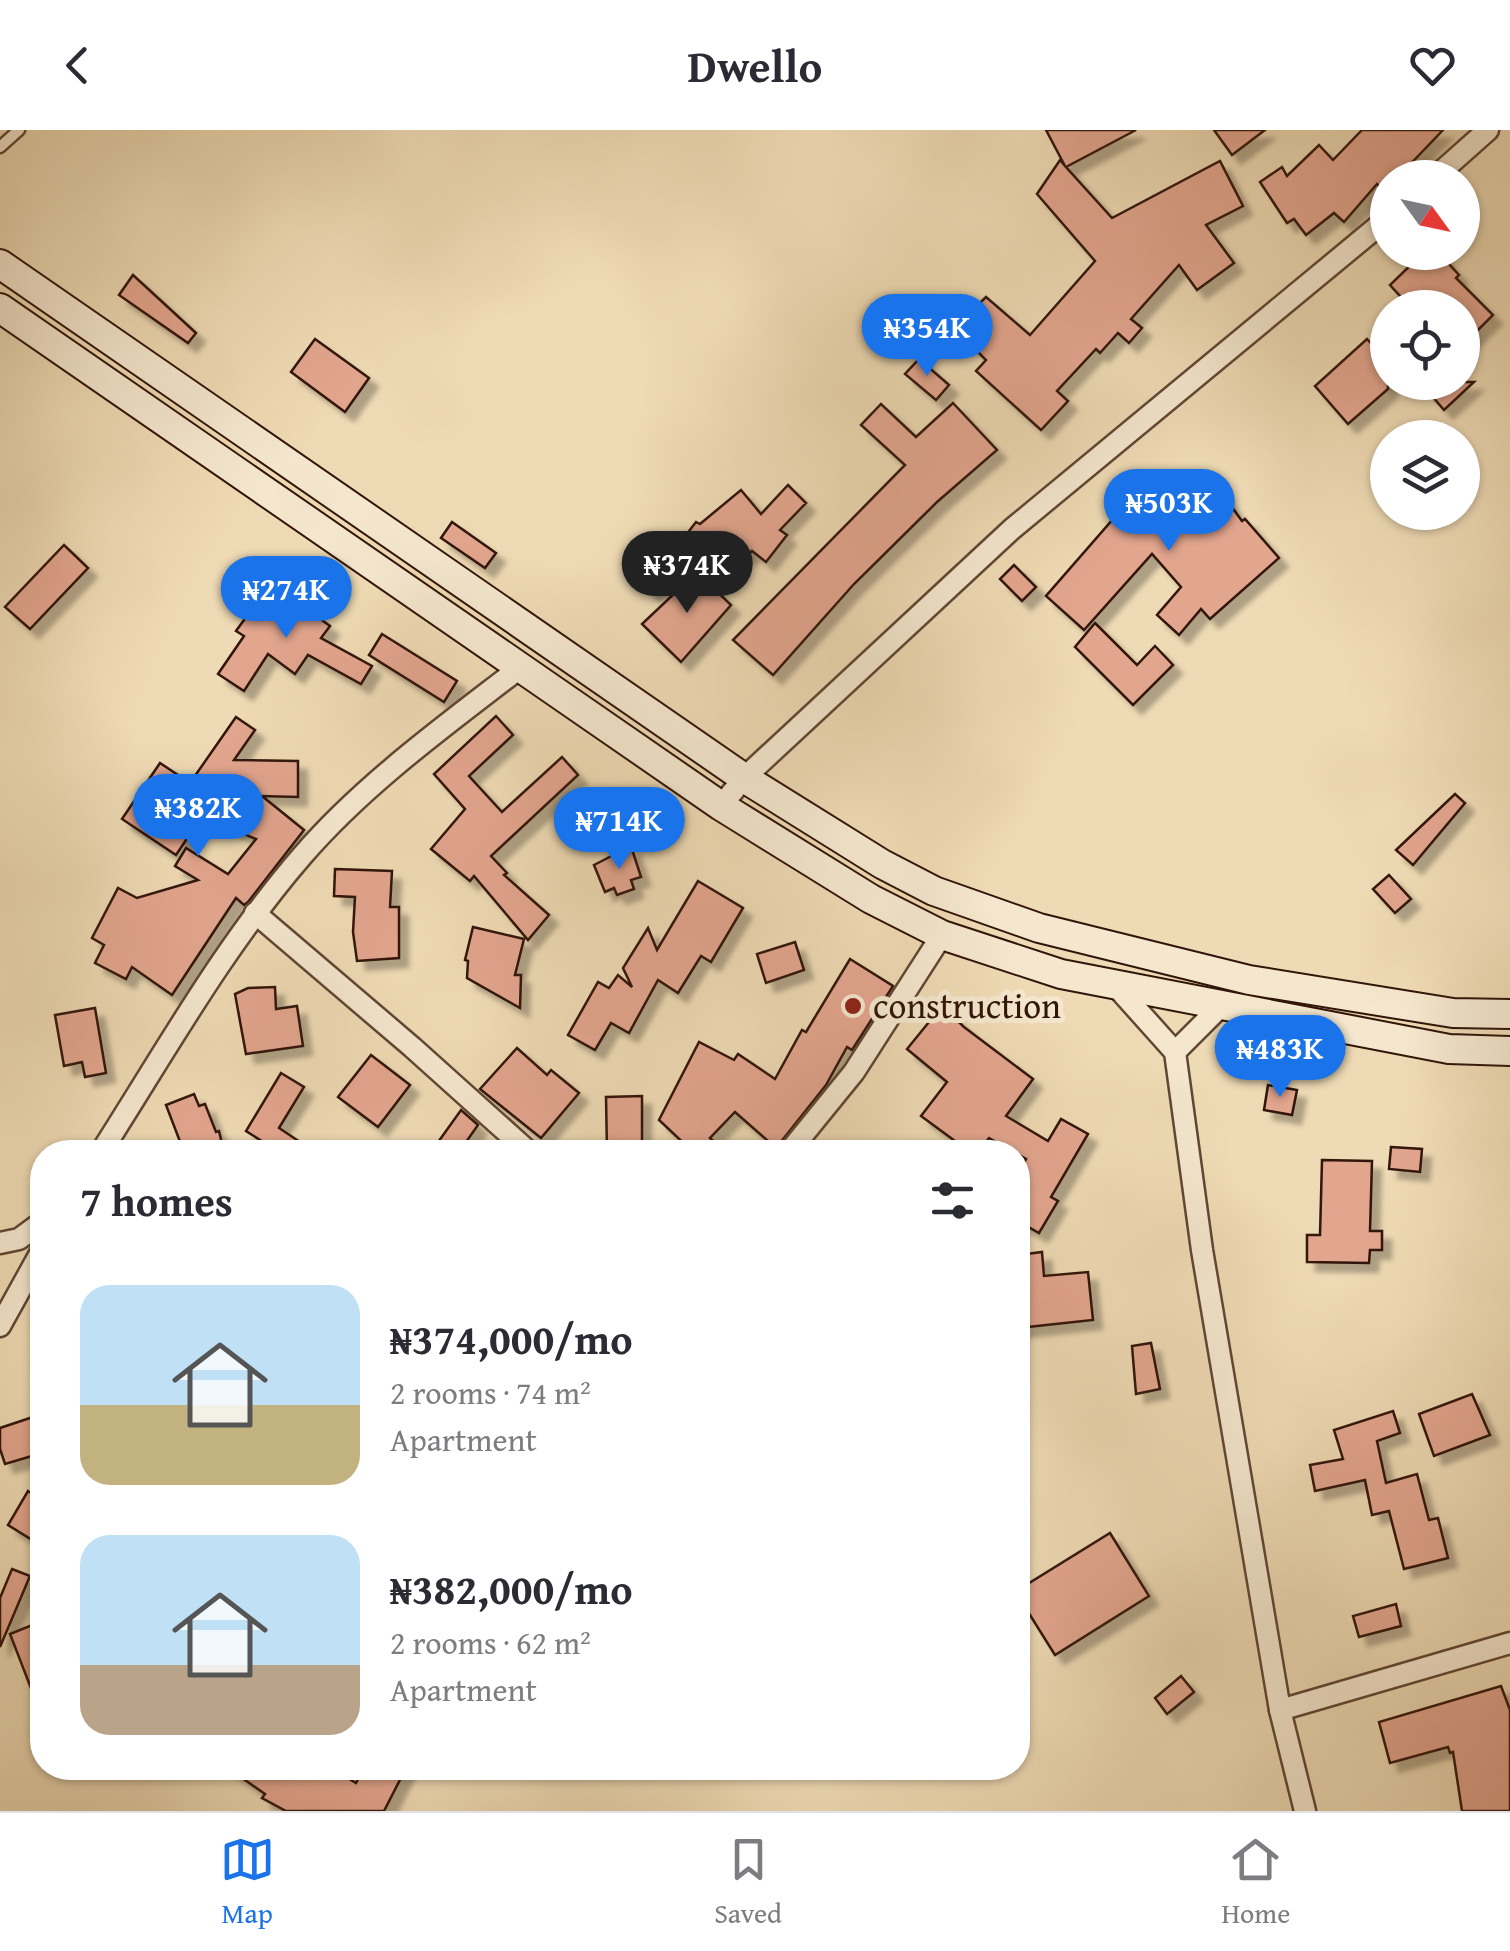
<!DOCTYPE html>
<meta charset="utf-8">
<style>
:root{--surface:#fff;--page:#f7f7f7;--text:#2b2b33;--muted:#7c7c81;--line:#e1e1e2;--accent:#1a73e8}
body{margin:0;font-family:"Gentium Book Plus",serif;background:var(--page);color:var(--text);height:100vh;display:flex;flex-direction:column;font-size:38px;white-space:nowrap}
*{box-sizing:border-box;margin:0}
p{font-size:32px;color:var(--muted)}
.icon{flex:none;width:55px;height:55px;fill:none;stroke:currentColor;stroke-width:2;stroke-linecap:round;stroke-linejoin:round}
.map{position:relative;flex:1;overflow:hidden}
.drawer{position:absolute;left:30px;top:1010px;width:1000px;height:640px;display:flex;flex-direction:column;background:var(--surface);border-radius:40px;box-shadow:0 2px 8px #0004}
.drawer>*{flex:none}
.needle{width:65px;rotate:123deg}
.buttons{position:absolute;left:1370px;top:30px;display:grid;gap:20px}
.buttons a{display:grid;place-items:center;width:110px;height:110px;border-radius:50%;background:var(--surface);box-shadow:0 2px 8px #0004;font-size:50px}
.price{position:absolute;translate:-50% -85px;padding:0 22px;border-radius:35px;background:var(--accent);color:#fff;font-size:32px;line-height:65px;filter:drop-shadow(0 2px 5px #0008)}
.price::after{content:'';position:absolute;left:50%;top:60px;width:30px;height:22px;margin-left:-15px;background:inherit;clip-path:polygon(0 0,100% 0,50% 100%)}
.price.active{background:#222;color:#fff}
ul{padding:0;list-style:none}
li{display:flex;align-items:center;gap:30px;height:250px;padding:0 50px}
li span{display:grid;place-items:center;flex:none;width:280px;height:200px;border-radius:30px;color:#555}
li>.icon{margin-inline-start:auto}
span .icon{width:120px;height:120px;fill:#fffc;stroke-width:1}
li b{font-size:42px}
h2{display:flex;justify-content:space-between;align-items:center;height:120px;padding:0 50px;font-size:42px}
header{display:flex;justify-content:space-between;align-items:center;height:130px;padding:0 50px;background:var(--surface);font-size:45px;font-weight:800}
.tab-bar{display:flex;justify-content:space-around;align-items:center;height:140px;border-top:2px solid var(--line);background:var(--surface);font-size:28px;color:var(--muted)}
.tab-bar a{display:grid;justify-items:center;gap:5px}
.tab-bar .active{color:var(--accent)}
.map>svg:first-child{display:block}
.building{fill:#e2a58e;stroke:#321509;stroke-width:2.5;filter:url(#shadow)}
.lines{fill:none;stroke-linecap:round;stroke-linejoin:round}
.lane-casing{stroke:#614634;stroke-width:15}
.street-casing{stroke:#614634;stroke-width:25}
.secondary-casing{stroke:#321509;stroke-width:32}
.lane{stroke:#f4e7ce;stroke-width:10}
.street{stroke:#f4e7ce;stroke-width:20}
.secondary{stroke:#f4e7ce;stroke-width:28}
.poi-dot{fill:#8f2418;stroke:#f4e7ce;stroke-width:4}
.labels{text-anchor:middle;stroke-width:10;stroke-linejoin:round;paint-order:stroke}
.poi-label{font-size:35px;fill:#321509;stroke:#f4e7ce;text-anchor:start}
</style>
<header><svg class="icon" aria-label="back" viewBox="0 0 24 24"><path d="M15 5l-7 7 7 7"/></svg>Dwello<svg class="icon" aria-label="heart" viewBox="0 0 24 24"><path d="M12 20l-8-8c-3-5 5-10 8-4 3-6 11-1 8 4z"/></svg></header>
<div class="map">
<svg width="1510" height="1681" viewBox="0 0 1510 1681">
<defs>
<filter id="shadow"><feDropShadow dx="9" dy="9" stdDeviation="2.5" flood-color="#0004"/></filter>
</defs>
<rect width="100%" height="100%" fill="#eedab4"/>
<filter id="stains"><feTurbulence type="fractalNoise" baseFrequency=".002" numOctaves="4"/><feColorMatrix values="0 0 0 0 .2 0 0 0 0 .09 0 0 0 0 .02 0 0 0 .5 -.17"/></filter>
<radialGradient id="worn" r=".72"><stop offset=".6" stop-color="#630" stop-opacity="0"/><stop offset="1" stop-color="#630" stop-opacity=".3"/></radialGradient>
<!-- building -->
<g class="building">
<polygon points="1046,0 1136,0 1066,37 1112,88 1220,31 1243,76 1206,95 1234,133 1197,160 1179,135 1131,189 1142,198 1129,213 1118,203 1100,223 1096,219 1057,261 1068,271 1041,300 976,241 986,230 954,198 986,167 1030,205 1095,131 1037,64 1060,30 1065,36"/>
<polygon points="1214,0 1265,0 1232,25"/>
<polygon points="1362,0 1443,0 1397,48 1388,48 1384,61 1377,54 1344,92 1334,83 1306,105 1294,89 1287,93 1260,52 1282,37 1287,46 1319,15 1333,30"/>
<polygon points="1424,122 1438,122 1459,145 1456,148 1493,185 1462,216 1462,178 1411,178 1390,155"/>
<polygon points="133,145 196,203 188,213 119,165"/>
<polygon points="315,209 369,248 345,282 291,242"/>
<polygon points="1367,209 1388,232 1388,259 1348,294 1315,256"/>
<polygon points="919,229 949,255 936,270 905,244"/>
<polygon points="1420,252 1474,252 1444,280"/>
<polygon points="953,273 997,320 937,372 854,454 773,545 733,510 905,335 861,295 881,274 916,307"/>
<polygon points="1166,342 1183,363 1208,344 1242,391 1245,389 1279,428 1210,489 1201,479 1179,505 1157,485 1181,457 1152,424 1084,500 1046,466 1113,389 1111,387"/>
<polygon points="788,355 806,373 780,400 787,405 766,432 752,421 747,426 722,404 651,463 645,458 696,392 700,394 741,360 761,384"/>
<polygon points="452,392 496,423 485,438 441,408"/>
<polygon points="64,415 88,438 30,499 5,477"/>
<polygon points="1014,435 1036,457 1022,471 1000,449"/>
<polygon points="697,442 731,475 681,532 642,494"/>
<polygon points="271,453 330,496 321,508 372,536 361,554 308,525 295,544 268,524 244,561 218,544 244,506 236,501"/>
<polygon points="1095,493 1137,535 1155,516 1173,535 1133,575 1075,517"/>
<polygon points="382,504 457,551 444,572 369,525"/>
<polygon points="496,586 513,605 469,646 502,682 562,627 578,645 491,726 507,743 504,745 549,785 528,810 474,746 470,751 431,719 465,679 434,644"/>
<polygon points="236,587 255,600 234,630 298,631 298,667 262,666 304,700 248,772 244,775 236,768 172,865 132,837 126,849 95,833 104,815 92,808 118,758 137,768 198,750 175,736 186,718 228,744 256,709 202,686 176,725 122,689 160,633 190,653"/>
<polygon points="1455,664 1465,673 1413,735 1396,720"/>
<polygon points="631,716 641,747 631,750 634,759 617,765 614,758 605,762 594,735"/>
<polygon points="335,739 392,741 390,777 399,777 399,828 357,831 353,802 355,767 334,766"/>
<polygon points="1389,745 1411,769 1395,783 1373,759"/>
<polygon points="698,751 743,778 711,832 701,826 678,863 658,850 629,903 611,893 595,920 568,905 598,852 609,858 618,845 632,857 623,838 648,798 657,820"/>
<polygon points="473,797 524,809 515,845 521,845 520,878 467,848 468,831 465,830"/>
<polygon points="795,812 804,840 766,853 757,824"/>
<polygon points="850,829 893,856 852,920 847,917 826,955 776,1018 735,982 710,1008 724,1022 693,1022 659,990 699,912 734,930 738,924 775,949 802,900 806,902"/>
<polygon points="275,857 276,879 297,876 303,916 246,924 235,864 248,858"/>
<polygon points="942,876 964,897 1033,949 1006,986 1048,1011 1061,989 1088,1004 1051,1067 1058,1071 1039,1103 1018,1091 1018,1043 1026,1029 989,1008 978,1022 970,1022 921,986 947,952 907,919"/>
<polygon points="95,878 106,943 85,947 82,932 64,936 55,885"/>
<polygon points="517,918 547,945 551,940 579,963 541,1008 480,959"/>
<polygon points="371,925 410,955 378,997 338,967"/>
<polygon points="281,943 304,957 279,998 297,1010 288,1022 279,1022 246,1001"/>
<polygon points="1268,955 1297,960 1292,985 1264,980"/>
<polygon points="194,964 199,976 205,974 216,1002 219,1001 224,1022 184,1022 166,975"/>
<polygon points="642,966 642,1015 639,1015 639,1022 607,1022 606,967"/>
<polygon points="461,980 478,995 459,1022 431,1022"/>
<polygon points="1391,1017 1422,1019 1420,1042 1389,1039"/>
<polygon points="1322,1030 1372,1031 1370,1101 1382,1101 1382,1120 1370,1120 1369,1133 1307,1132 1307,1105 1320,1105"/>
<polygon points="1042,1122 1044,1146 1088,1142 1093,1190 1018,1198 1018,1125"/>
<polygon points="1151,1213 1160,1259 1136,1264 1132,1216"/>
<polygon points="1472,1264 1490,1305 1434,1326 1419,1284"/>
<polygon points="1393,1281 1400,1303 1377,1311 1386,1353 1417,1344 1429,1390 1438,1388 1448,1428 1404,1439 1389,1381 1372,1385 1365,1350 1315,1361 1310,1335 1343,1329 1334,1300"/>
<polygon points="42,1284 42,1323 5,1334 0,1319 0,1298"/>
<polygon points="28,1361 42,1370 42,1416 8,1395"/>
<polygon points="1110,1403 1149,1466 1055,1525 1018,1466 1018,1460"/>
<polygon points="12,1439 30,1446 0,1517 0,1468"/>
<polygon points="1396,1474 1401,1496 1359,1507 1353,1486"/>
<polygon points="42,1491 42,1584 41,1584 10,1504"/>
<polygon points="1181,1546 1194,1562 1167,1584 1155,1568"/>
<polygon points="1501,1556 1510,1580 1510,1681 1462,1681 1453,1622 1450,1623 1448,1617 1390,1633 1379,1592"/>
<polygon points="228,1638 316,1638 335,1648 338,1642 356,1653 364,1638 406,1638 384,1681 286,1681 262,1668 265,1664"/>
</g>
<g class="lines">
<!-- lane casing -->
<g class="lane-casing">
<polyline id="lane" points="0,17 19,0"/>
</g>
<!-- street casing -->
<g class="street-casing">
<g id="street">
<polyline points="1434,48 1488,0"/>
<polyline points="721,676 744,648 1012,399 1388,88"/>
<polyline points="255,783 412,917 529,1022"/>
<polyline points="1115,855 1175,922 1202,1120 1280,1580 1305,1681"/>
<polyline points="1175,922 1221,876"/>
<path d="M 101,1022 C 165,922 224,816 302,726 C 364,654 446,595 521,537"/>
<polyline points="789,1022 854,942 942,805"/>
<polyline points="0,1113 19,1109 42,1092"/>
<polyline points="0,1196 42,1120"/>
<polyline points="1280,1580 1510,1513"/>
</g>
</g>
<!-- secondary casing -->
<g class="secondary-casing">
<g id="secondary">
<polyline points="0,134 744,648 882,734 934,761 1039,798 1249,850 1453,883 1510,884"/>
<polyline points="0,178 721,676 871,769 942,805 1061,844 1449,919 1510,921"/>
</g>
</g>
<!-- lane -->
<use href="#lane" class="lane"/>
<!-- street -->
<use href="#street" class="street"/>
<!-- secondary -->
<use href="#secondary" class="secondary"/>
</g>
<!-- markers -->
<circle class="poi-dot" cx="853" cy="876" r="10"/>
<g class="labels">
<!-- poi labels -->
<g class="poi-label">
<text x="873" y="888">construction</text>
</g>
</g>
<rect width="100%" height="100%" filter="url(#stains)"/>
<rect width="100%" height="100%" fill="url(#worn)"/>
</svg>
<div class="buttons">
<a><svg class="needle" viewBox="-14 -14 28 28"><path d="M0-13l5 13h-10z" fill="#e53935"/><path d="M0 13l5-13h-10z" fill="#7c7c81"/></svg></a>
<a><svg class="icon" aria-label="locate" viewBox="0 0 24 24"><circle cx="12" cy="12" r="6"/><path d="M12 2v4M12 18v4M2 12h4M18 12h4"/></svg></a>
<a><svg class="icon" aria-label="layers" viewBox="0 0 24 24"><path d="M12 4l9 5-9 5-9-5zM3 14l9 5 9-5"/></svg></a>
</div>
<b class="price" style="left:927px;top:249px">₦354K</b>
<b class="price" style="left:1169px;top:424px">₦503K</b>
<b class="price active" style="left:687px;top:486px">₦374K</b>
<b class="price" style="left:286px;top:511px">₦274K</b>
<b class="price" style="left:198px;top:729px">₦382K</b>
<b class="price" style="left:619px;top:742px">₦714K</b>
<b class="price" style="left:1280px;top:970px">₦483K</b>
<section class="drawer">
<h2>7 homes<svg class="icon" aria-label="filters" viewBox="0 0 24 24"><path d="M4 7h16M4 17h16"/><circle cx="9" cy="7" r="2"/><circle cx="15" cy="17" r="2"/></svg></h2>
<ul>
<li><span style="background:linear-gradient(#bfe0f5 60%,#c2b280 0)"><svg class="icon" aria-label="home" viewBox="0 0 24 24"><path d="M3 11l9-7 9 7M6 9v11h12V9"/></svg></span><div><b>₦374,000/mo</b><p>2 rooms · 74 m²</p><p>Apartment</p></div></li>
<li><span style="background:linear-gradient(#bfe0f5 65%,#b9a48a 0)"><svg class="icon" aria-label="home" viewBox="0 0 24 24"><path d="M3 11l9-7 9 7M6 9v11h12V9"/></svg></span><div><b>₦382,000/mo</b><p>2 rooms · 62 m²</p><p>Apartment</p></div></li>
</ul>
</section>
</div>
<nav class="tab-bar">
<a class="active"><svg class="icon" aria-label="map" viewBox="0 0 24 24"><path d="M3 6l6-2 6 2 6-2v14l-6 2-6-2-6 2zM9 4v14M15 6v14"/></svg>Map</a>
<a><svg class="icon" aria-label="saved" viewBox="0 0 24 24"><path d="M7 4h10v16l-5-4-5 4z"/></svg>Saved</a>
<a><svg class="icon" aria-label="home" viewBox="0 0 24 24"><path d="M3 11l9-7 9 7M6 9v11h12V9"/></svg>Home</a>
</nav>
